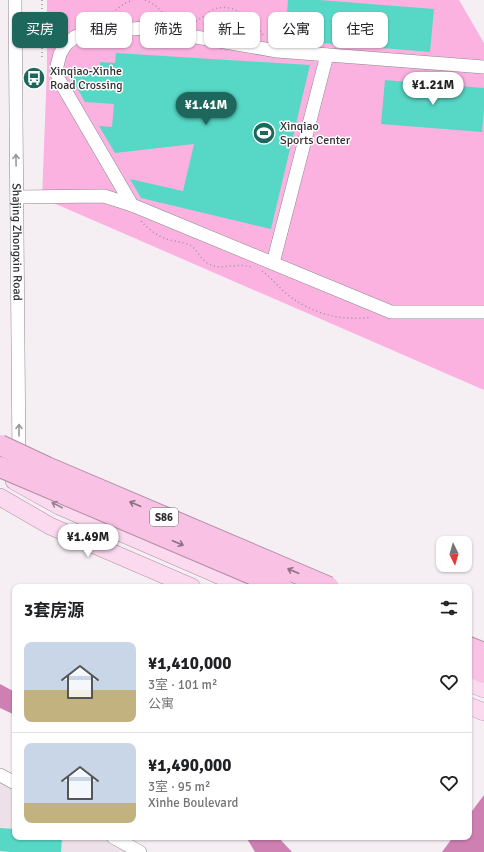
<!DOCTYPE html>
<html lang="zh">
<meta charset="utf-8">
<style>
:root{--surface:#fff;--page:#f6f6f6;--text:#202124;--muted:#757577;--line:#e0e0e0;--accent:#1e675d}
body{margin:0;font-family:Signika,"Noto Sans SC",sans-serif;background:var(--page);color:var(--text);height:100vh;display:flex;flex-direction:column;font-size:15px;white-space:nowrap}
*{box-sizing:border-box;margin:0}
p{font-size:13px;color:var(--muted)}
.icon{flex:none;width:22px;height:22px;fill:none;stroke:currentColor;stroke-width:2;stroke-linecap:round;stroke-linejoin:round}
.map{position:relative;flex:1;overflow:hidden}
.details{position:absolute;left:12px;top:584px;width:460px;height:256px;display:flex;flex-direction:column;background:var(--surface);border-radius:8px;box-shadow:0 1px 3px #0004}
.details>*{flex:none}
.banner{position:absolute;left:12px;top:12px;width:460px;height:36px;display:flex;gap:8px}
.needle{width:26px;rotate:175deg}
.fabs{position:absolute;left:436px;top:536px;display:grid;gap:8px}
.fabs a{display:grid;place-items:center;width:36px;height:36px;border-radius:8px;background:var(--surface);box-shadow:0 1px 3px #0004;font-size:20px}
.price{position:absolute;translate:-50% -34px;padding:0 9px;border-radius:14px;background:#fff;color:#222;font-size:13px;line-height:26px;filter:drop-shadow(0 1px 2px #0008)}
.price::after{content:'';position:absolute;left:50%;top:24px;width:12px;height:9px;margin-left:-6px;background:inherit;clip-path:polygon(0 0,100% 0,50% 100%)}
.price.selected{background:var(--accent);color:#fff}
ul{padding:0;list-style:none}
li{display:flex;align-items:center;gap:12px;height:100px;padding:0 12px}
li+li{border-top:1px solid var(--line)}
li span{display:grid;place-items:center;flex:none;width:112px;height:80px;border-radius:8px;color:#555}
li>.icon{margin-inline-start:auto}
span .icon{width:48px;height:48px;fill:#fffc;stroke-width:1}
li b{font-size:17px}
h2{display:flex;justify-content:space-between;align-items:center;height:48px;padding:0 12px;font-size:17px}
.tag{padding:0 14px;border-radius:8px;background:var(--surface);box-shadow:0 1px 3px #0004;font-size:14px;line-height:36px}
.tag.selected{background:var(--accent);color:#fff}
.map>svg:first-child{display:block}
.built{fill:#eee0e8}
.green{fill:#fbb2e0}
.water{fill:#ce80b3}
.building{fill:#57d8c6}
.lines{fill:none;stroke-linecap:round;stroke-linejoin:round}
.minor-casing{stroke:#8d878b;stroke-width:14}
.major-casing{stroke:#b38ea6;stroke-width:18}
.highway-casing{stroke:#b38ea6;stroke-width:22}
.path{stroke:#999598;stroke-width:1.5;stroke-dasharray:1 3;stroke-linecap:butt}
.minor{stroke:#fff;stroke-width:13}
.major{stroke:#fbdaef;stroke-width:17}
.highway{stroke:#f9c1e4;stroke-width:20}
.highway-bridge-casing{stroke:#b38ea6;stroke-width:22;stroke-linecap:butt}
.highway-bridge{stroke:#f9c1e4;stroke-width:20}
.oneway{stroke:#989898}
.oneway2{stroke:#8c7182}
.oneway3{stroke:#968590}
.labels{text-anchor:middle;stroke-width:3;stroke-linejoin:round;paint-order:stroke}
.shield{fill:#fefffe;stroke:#6f6e6f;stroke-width:1}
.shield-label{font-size:11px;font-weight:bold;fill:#323032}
.poi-label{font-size:12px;fill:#323032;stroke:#fefffe;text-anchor:start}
.street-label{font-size:12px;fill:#323032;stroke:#fefffe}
</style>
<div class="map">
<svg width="484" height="852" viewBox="0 0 484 852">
<rect width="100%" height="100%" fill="#f5eff3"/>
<!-- built -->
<polygon class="built" points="0,782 15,790 15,837 103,837 131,852 0,852"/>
<!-- green -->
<polygon class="green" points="47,0 459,0 484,43 484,390 42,198 47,68"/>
<!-- water -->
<g class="water">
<polygon points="0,684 15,692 15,715 0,708"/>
<polygon points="484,795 484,852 442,852 453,837 469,837 469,815"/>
<polygon points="246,837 278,837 292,852 255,852"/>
</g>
<!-- building -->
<g class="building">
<polygon points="288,0 319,0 434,9 430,52 285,40"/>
<polygon points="116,53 310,65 271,229 141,198 130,179 183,191 194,144 115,153 99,126 112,127 114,104 85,102 68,72 99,74 100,62 115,63"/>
<polygon points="385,80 484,88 484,109 482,132 381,124"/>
<polygon points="0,828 15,829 15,837 62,837 61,852 10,852 0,851"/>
</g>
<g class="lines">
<!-- minor casing -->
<g class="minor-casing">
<g id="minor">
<path id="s1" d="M 15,0 L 19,459"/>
<polyline points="484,67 277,51 144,28 87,33 75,37 66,44 60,54 57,66 58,78 132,205 391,312 484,312"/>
<polyline points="17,197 104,196 132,205"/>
<polyline points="273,263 327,55"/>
<polyline points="0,775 15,783"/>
<polyline points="113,837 140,852"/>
</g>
</g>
<!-- major casing -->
<g class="major-casing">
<g id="major">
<polyline points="14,481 59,506 246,587"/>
<polyline points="0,497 50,526 192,587"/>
<polyline points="469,683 484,689"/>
<polyline points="469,706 484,712"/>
</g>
</g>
<!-- highway casing -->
<g class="highway-casing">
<g id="highway">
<polyline points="469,647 484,653"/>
<polyline points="469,667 484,673"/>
</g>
</g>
<!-- path -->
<g class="path">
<polyline points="42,0 42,57"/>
<path d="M 145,0 C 158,4 162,16 175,21"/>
<polyline points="103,20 125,3 133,0"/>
<path d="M 184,23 C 198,23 202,17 212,10 C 236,0 252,22 265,37"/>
<path d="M 141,221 C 150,231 161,239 175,241 C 180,242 185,243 190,245 C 200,251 200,263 215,266 C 221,268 227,266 233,266 C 239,265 245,265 251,267"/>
<path d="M 262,271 C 272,278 278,287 287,294 C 310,313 342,322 371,317"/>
</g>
<!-- minor -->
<use href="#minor" class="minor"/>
<!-- major -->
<use href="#major" class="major"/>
<!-- highway -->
<use href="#highway" class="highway"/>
<!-- highway-bridge casing -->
<g class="highway-bridge-casing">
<g id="highway-bridge">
<polyline points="0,445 47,467 329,587"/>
<polyline points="0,467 282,587"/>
</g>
</g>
<!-- highway-bridge -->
<use href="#highway-bridge" class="highway-bridge"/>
</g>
<!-- one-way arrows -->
<defs><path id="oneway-shaft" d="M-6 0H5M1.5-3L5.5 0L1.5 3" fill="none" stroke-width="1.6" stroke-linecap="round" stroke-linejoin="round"/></defs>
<g class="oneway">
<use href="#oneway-shaft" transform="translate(16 160) rotate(-91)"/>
<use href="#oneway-shaft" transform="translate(19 430) rotate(-90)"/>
</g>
<g class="oneway2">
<use href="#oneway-shaft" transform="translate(135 504) rotate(-157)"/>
<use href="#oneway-shaft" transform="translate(178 543) rotate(23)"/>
<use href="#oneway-shaft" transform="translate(293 571) rotate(-157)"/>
</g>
<use class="oneway3" href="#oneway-shaft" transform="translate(57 505) rotate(-153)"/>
<!-- icons -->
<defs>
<g id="bus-disc" transform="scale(1.15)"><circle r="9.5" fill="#1e675d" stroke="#fefffe"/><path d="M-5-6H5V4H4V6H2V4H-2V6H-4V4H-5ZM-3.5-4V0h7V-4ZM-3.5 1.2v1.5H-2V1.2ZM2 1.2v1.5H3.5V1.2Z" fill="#fff"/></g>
<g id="stadium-disc" transform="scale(1.15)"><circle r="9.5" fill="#1e675d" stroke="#fefffe"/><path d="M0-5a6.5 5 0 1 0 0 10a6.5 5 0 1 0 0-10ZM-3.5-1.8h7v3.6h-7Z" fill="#fff"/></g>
</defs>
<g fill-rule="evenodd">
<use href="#bus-disc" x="34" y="78"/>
<use href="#stadium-disc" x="264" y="133"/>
</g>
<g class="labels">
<!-- shield labels -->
<rect class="shield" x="150" y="508" width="28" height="18" rx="3"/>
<g class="shield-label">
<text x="164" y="521">S86</text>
</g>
<!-- poi labels -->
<g class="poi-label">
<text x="50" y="75">Xinqiao-Xinhe<tspan x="50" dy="14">Road Crossing</tspan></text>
<text x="280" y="130">Xinqiao<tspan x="280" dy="14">Sports Center</tspan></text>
</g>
<!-- street labels -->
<g class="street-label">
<text dy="4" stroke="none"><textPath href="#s1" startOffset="242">Shajing Zhongxin Road</textPath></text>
</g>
</g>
</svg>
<div class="fabs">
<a><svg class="needle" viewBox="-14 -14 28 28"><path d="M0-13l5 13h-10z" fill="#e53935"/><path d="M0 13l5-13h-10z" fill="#757577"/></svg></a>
</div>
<b class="price" style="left:433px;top:106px">¥1.21M</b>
<b class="price selected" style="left:206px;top:126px">¥1.41M</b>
<b class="price" style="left:88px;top:558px">¥1.49M</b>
<div class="banner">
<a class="tag selected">买房</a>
<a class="tag">租房</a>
<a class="tag">筛选</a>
<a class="tag">新上</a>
<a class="tag">公寓</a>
<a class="tag">住宅</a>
</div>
<section class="details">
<h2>3套房源<svg class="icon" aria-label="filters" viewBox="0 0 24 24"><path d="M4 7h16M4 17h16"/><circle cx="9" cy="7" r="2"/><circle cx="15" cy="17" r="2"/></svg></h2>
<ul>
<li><span style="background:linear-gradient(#c9d6e8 60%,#c2b280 0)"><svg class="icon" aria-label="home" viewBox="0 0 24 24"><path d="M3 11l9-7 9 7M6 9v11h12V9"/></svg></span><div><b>¥1,410,000</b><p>3室 · 101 m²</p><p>公寓</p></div><svg class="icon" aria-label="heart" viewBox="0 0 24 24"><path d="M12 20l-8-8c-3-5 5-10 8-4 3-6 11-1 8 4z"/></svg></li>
<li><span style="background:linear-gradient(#c9d6e8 75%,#c2b280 0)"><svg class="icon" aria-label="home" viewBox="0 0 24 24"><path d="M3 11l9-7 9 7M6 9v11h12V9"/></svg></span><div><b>¥1,490,000</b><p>3室 · 95 m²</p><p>Xinhe Boulevard</p></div><svg class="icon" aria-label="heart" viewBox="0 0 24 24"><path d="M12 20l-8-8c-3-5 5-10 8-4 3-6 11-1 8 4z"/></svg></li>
</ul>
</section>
</div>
